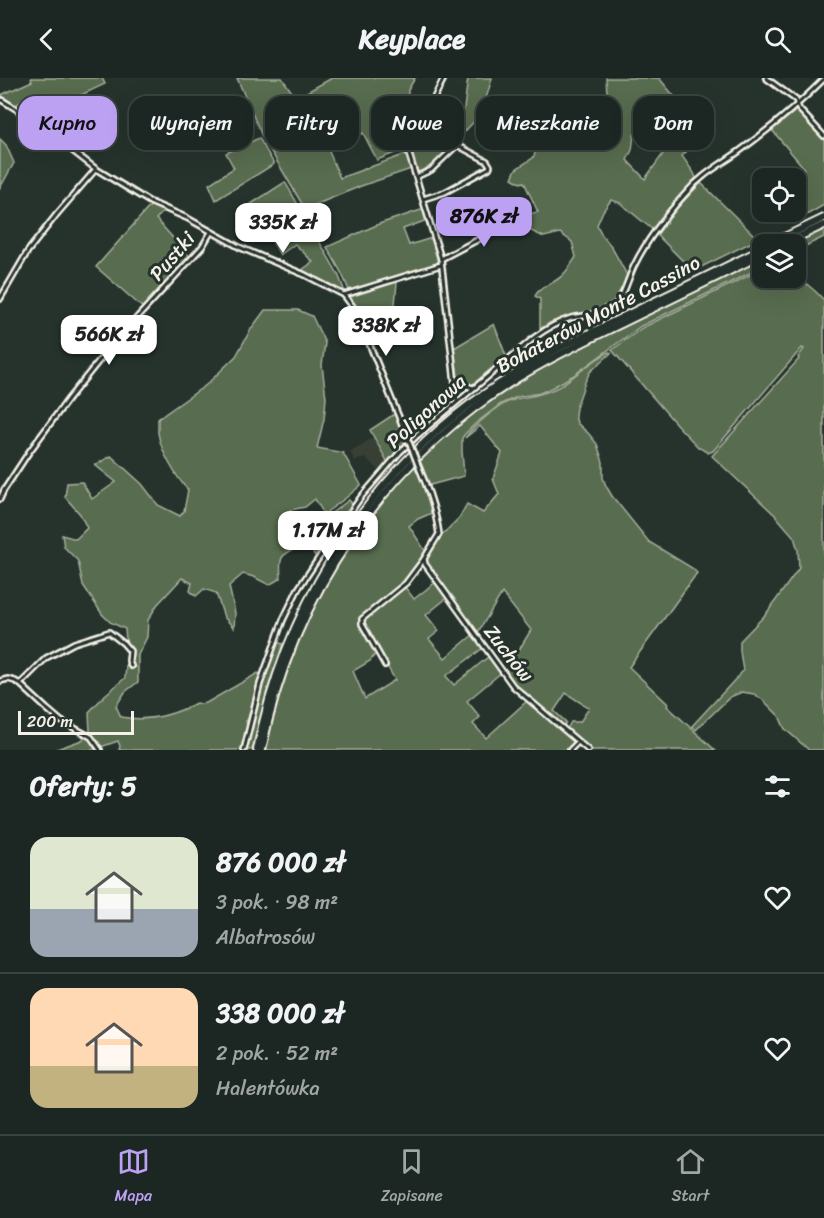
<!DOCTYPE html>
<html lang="pl">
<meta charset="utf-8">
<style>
:root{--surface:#1c2622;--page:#29322f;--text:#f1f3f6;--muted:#a0a5a5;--line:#3a4340;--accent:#bca0f2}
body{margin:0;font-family:Sriracha,sans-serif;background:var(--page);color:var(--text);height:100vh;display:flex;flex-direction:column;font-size:22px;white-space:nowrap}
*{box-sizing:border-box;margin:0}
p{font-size:20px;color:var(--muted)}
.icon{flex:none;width:33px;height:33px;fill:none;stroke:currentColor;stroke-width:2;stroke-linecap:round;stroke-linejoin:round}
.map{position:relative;height:672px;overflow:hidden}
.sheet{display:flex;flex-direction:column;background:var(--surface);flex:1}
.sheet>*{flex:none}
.top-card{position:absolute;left:18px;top:18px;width:789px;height:54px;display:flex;gap:12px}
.tools{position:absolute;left:752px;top:90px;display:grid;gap:12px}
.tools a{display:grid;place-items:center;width:54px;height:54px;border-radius:12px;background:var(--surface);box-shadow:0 6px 24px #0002,0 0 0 2px var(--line);font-size:30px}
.scale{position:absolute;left:18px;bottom:15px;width:116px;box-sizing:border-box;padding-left:6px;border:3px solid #f4f1e8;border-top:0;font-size:16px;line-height:21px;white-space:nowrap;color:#f4f1e8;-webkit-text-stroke:4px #26332d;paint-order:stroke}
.price{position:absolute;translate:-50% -51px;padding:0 14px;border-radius:12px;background:#fff;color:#222;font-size:20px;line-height:39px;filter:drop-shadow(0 2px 3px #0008)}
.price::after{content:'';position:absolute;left:50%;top:36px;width:18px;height:14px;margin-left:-9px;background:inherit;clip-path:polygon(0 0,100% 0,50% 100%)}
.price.current{background:var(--accent);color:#111}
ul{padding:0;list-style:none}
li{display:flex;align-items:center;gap:18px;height:150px;padding:0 30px}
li+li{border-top:2px solid var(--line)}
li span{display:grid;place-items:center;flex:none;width:168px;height:120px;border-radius:18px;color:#555}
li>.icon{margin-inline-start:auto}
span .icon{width:72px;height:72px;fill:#fffc;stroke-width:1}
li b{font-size:26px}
h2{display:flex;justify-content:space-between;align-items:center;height:72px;padding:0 30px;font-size:26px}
.tag{padding:0 21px;border-radius:18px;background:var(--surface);box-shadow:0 6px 24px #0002,0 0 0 2px var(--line);font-size:21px;line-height:54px}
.tag.current{background:var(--accent);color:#111}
header{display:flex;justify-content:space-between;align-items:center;height:78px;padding:0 30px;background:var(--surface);font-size:27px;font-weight:800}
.menu{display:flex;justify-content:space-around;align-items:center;height:84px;border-top:2px solid var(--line);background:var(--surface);font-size:16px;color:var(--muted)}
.menu a{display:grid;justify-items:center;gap:3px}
.menu .current{color:var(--accent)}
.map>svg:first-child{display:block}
.built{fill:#384036}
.green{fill:#596c4f;stroke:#a6ae9c;stroke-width:1.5;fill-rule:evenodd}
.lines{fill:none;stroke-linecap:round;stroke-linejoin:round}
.street-casing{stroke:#f4f1e8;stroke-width:8}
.highway-casing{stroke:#f4f1e8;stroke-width:10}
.street{stroke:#26332d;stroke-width:3}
.highway{stroke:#26332d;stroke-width:6}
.street-bridge-casing{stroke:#f4f1e8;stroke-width:8;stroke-linecap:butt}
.street-bridge{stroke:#26332d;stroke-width:3}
.labels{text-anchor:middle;stroke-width:6;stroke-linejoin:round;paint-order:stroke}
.street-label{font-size:20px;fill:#f4f1e8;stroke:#26332d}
</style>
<header><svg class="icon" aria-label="back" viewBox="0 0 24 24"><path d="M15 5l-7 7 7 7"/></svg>Keyplace<svg class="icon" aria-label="search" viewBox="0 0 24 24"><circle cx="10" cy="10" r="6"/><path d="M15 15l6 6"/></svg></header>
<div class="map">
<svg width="824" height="672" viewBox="0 0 824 672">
<rect width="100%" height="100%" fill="#26332d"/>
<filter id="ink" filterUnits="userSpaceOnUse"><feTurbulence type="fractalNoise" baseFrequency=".0167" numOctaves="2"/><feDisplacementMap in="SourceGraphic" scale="12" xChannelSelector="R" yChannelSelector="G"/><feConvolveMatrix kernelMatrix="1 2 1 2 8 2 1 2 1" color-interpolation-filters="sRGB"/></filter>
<g filter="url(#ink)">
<!-- built -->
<polygon class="built" points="374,359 388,385 379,392 365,380 355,383 350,374"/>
<!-- green -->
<g class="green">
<polygon points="31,0 102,0 105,6 47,33 39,16 15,27 1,17 32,3"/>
<polygon points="237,0 282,0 296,20 332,0 415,0 408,12 408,35 418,46 409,61 405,71 377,82 363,55 328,71 340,100 406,76 411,91 361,108 305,131 262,58"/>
<polygon points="468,0 492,0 486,21 479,38 434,87 418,94 411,73 419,57 433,64 443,49 427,41 435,24 460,39 464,30"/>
<path d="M 606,0 L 659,0 L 705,55 L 682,78 L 694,95 L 696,100 L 671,128 L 653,152 L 620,125 L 611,122 L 603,133 L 597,147 L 602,157 L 611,168 L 627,197 L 623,208 L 614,223 L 600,230 L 551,244 L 540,251 L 540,221 L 535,218 C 540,209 547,208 555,203 C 565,197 570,188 576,179 L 572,164 L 560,155 L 544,159 L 514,145 L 524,137 L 538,134 L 524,104 L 520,105 L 512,100 L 516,91 L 533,80 L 538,68 L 525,62 L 510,46 L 518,37 L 559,50 L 584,27 L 591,24 L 602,28 L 607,15 ZM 650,35 L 673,62 L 645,101 L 627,82 L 632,72 L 634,57 L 648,43 Z"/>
<polygon points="797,32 824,62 824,127 803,139 795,130 794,100 804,90 772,52"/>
<polygon points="259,60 274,86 216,122 209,106 234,90 226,75"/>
<polygon points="0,61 6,67 14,85 0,110"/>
<polygon points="285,104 338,196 345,214 342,215 302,192 313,184 295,166 280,177 251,126"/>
<polygon points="701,105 758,161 693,193 657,157 677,130"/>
<polygon points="151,127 164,133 156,141 190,179 143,230 96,189"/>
<polygon points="424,131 427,142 403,151 409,167 432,160 438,185 349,212 342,196 327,169 379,146"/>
<polygon points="824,151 824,159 795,173 795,166 792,166"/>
<polygon points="762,181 762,189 641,248 574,297 553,309 540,315 517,319 501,326 476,345 465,356 462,360 462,373 464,398 430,407 420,383 441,362 477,333 535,294 572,274"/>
<polygon points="762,191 762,200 795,200 795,196 815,213 824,222 824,672 809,672 785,651 779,638 763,622 754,616 742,614 730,619 696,652 692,648 743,593 740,573 740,563 766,536 799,490 798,472 794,459 775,437 712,378 799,281 798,279 804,271 802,270 713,373 708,375 698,369 677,347 612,272 642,250"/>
<polygon points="397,204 393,249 371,261 359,231 350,219"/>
<path d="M 265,232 L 298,232 L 312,238 L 325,265 L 322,287 L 326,320 L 324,341 L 317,370 L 343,375 L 361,407 L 347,419 L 324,436 L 315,421 L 305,429 L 290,432 L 302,457 L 349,422 L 353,427 L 334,451 L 315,478 L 302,457 L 299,463 L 299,469 C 280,477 279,479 281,500 L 269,507 L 254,499 L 243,496 L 229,508 L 235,535 L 234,550 L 224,539 L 216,515 L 204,511 L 196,518 L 190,513 L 192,505 L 182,500 L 157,527 L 148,542 L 147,559 L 138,577 L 138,604 L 125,614 L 116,628 L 121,639 C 148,644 172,638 196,625 L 202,626 L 208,624 L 258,595 L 260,596 L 248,641 L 246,643 L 247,648 L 243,672 L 119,672 L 120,668 L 118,663 L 92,672 L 54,672 L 82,662 L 90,654 L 89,634 L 105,617 L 125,600 L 127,574 L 125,551 L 110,544 L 102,536 L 83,507 L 78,483 L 64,469 L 62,457 L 76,461 L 87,450 L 80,436 L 65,419 L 67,405 L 82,404 L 92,421 L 116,404 L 95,387 L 111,378 L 142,406 L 158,427 L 180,438 L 184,433 L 188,412 C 176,399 161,374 158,355 C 158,351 158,345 158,341 L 206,307 L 236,278 L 251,251 Z"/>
<polygon points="494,246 506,278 472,307 458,298 454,270"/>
<path d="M 609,274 L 611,275 L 590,294 L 585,304 L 576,330 L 575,337 L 577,345 L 589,356 L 597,366 L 603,384 L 603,400 L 606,408 L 612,418 L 649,464 L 692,490 L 697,495 L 629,589 L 668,626 L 667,628 L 715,672 L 590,672 C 582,665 575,660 568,653 L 567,651 L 571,644 L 580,644 L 589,630 L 566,615 L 554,633 L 566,644 L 564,648 L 562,648 L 519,612 L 505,595 L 531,552 L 502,515 L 477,556 L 425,482 L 426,479 L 440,459 L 459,440 L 467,426 L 483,435 L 499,416 L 493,401 L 502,375 L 480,348 L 465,360 C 474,347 499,326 513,322 C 529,318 544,317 558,309 C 576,298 591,283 609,274 Z"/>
<polygon points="396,335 406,365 388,385 370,352"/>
<path d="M 416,387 L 427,412 L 434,434 L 418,441 L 409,448 L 426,474 L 405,504 L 361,542 L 362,546 L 377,574 L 370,583 L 353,593 L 365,621 L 395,602 L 364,547 L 363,542 L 404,508 L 414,521 L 437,503 L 448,519 L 426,537 L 439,553 L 429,561 L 445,580 L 474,556 L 484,569 L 446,598 L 454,607 L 488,579 L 491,580 L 502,594 L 467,623 L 480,639 L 473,646 L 486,660 L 527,623 L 574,662 L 574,667 L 568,672 L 266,672 C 272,645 279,618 288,592 C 314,516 360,445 416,387 Z"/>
<polygon points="276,564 283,566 266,616 252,672 246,672 262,604"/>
</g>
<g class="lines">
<!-- street casing -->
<g class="street-casing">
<g id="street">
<polyline points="444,0 408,73 441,181 457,323"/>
<polyline points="766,0 796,22 799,31 824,58"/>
<polyline points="0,21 29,39 96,91 150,124 187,140 239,169 305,197 344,217 356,233 405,354"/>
<polyline points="416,99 431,92 457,67 487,83 490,88 489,90 445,114 423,121"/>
<polyline points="441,181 517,141"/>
<polyline points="344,217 441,187"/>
<polyline points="0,221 28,173 57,136 96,91"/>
<polyline points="456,304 473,310"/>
<path d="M 420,392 C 429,413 436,433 439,456 L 425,479 L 424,481 L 425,486 L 513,608 L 588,672"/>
<polyline points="0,421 4,412 29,374 69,320 111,268 202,169 211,154"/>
<polyline points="385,587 362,546 362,541 406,505 424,481"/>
<polyline points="0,603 8,601 15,603 20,606 47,631 61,643 91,659 100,672"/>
<polyline points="20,606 46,580 74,565 109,554 123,565 130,573 129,583 131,588"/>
<path d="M 244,672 L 260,606 L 283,542 L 298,511 L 316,484 L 361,419 L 400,374 L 418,357 L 535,259 C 546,251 558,244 571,240 C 583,237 607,237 615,229 C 622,223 629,198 634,188 C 647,161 667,136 687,114 C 702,96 722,86 741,72 C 770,51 798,27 824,1"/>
<polyline points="570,672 578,664"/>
</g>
</g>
<!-- highway casing -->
<g class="highway-casing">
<g id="highway">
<polyline points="770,166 824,140"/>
<polyline points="784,166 824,147"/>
<path d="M 257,672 C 283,537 360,409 470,326 C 500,304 531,285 563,268 L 762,171"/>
<path d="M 262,672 C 291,519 386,382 518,300 C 553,278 590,261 627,243 C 672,221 717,199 762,177"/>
</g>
</g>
<!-- street -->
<use href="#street" class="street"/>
<!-- highway -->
<use href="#highway" class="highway"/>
<!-- street-bridge casing -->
<g class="street-bridge-casing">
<polyline id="street-bridge" points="405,354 420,392"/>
</g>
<!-- street-bridge -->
<use href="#street-bridge" class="street-bridge"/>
</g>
</g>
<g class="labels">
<!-- street labels -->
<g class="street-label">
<text transform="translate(172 178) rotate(-49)" y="7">Pustki</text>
<text transform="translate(598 236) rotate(-28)" y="7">Bohaterów Monte Cassino</text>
<text transform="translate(426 333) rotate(-42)" y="7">Poligonowa</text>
<text transform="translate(509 575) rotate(52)" y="7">Zuchów</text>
</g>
</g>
</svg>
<div class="tools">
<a><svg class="icon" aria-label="locate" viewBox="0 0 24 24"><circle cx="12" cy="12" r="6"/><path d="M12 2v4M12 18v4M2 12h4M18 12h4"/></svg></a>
<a><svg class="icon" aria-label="layers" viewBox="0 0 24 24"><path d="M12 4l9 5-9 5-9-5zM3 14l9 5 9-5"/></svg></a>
</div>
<div class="scale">200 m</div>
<b class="price current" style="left:484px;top:170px">876K zł</b>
<b class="price" style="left:283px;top:176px">335K zł</b>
<b class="price" style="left:386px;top:279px">338K zł</b>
<b class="price" style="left:109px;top:288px">566K zł</b>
<b class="price" style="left:328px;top:484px">1.17M zł</b>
<div class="top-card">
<a class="tag current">Kupno</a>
<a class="tag">Wynajem</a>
<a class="tag">Filtry</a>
<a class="tag">Nowe</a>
<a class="tag">Mieszkanie</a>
<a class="tag">Dom</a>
</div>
</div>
<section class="sheet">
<h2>Oferty: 5<svg class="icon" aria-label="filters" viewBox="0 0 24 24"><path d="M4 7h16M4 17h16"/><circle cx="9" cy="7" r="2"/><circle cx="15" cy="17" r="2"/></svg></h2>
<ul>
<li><span style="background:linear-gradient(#dfe7d0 60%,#9aa5b1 0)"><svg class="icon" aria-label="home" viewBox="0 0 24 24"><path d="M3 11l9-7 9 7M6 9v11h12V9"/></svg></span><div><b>876 000 zł</b><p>3 pok. · 98 m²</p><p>Albatrosów</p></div><svg class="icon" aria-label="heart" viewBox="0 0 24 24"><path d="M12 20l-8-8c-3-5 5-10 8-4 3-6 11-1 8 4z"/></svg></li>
<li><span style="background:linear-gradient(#ffd9b3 65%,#c2b280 0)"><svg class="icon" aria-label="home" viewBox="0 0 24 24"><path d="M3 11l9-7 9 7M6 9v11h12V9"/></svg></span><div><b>338 000 zł</b><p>2 pok. · 52 m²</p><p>Halentówka</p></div><svg class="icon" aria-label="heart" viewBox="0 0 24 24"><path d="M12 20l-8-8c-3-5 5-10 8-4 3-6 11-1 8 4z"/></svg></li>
</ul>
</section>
<nav class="menu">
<a class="current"><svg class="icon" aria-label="map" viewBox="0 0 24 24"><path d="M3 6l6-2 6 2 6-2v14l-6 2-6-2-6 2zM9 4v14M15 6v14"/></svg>Mapa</a>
<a><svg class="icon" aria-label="saved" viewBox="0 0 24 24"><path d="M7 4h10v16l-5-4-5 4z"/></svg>Zapisane</a>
<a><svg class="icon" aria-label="home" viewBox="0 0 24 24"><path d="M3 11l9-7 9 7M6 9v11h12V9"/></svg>Start</a>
</nav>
